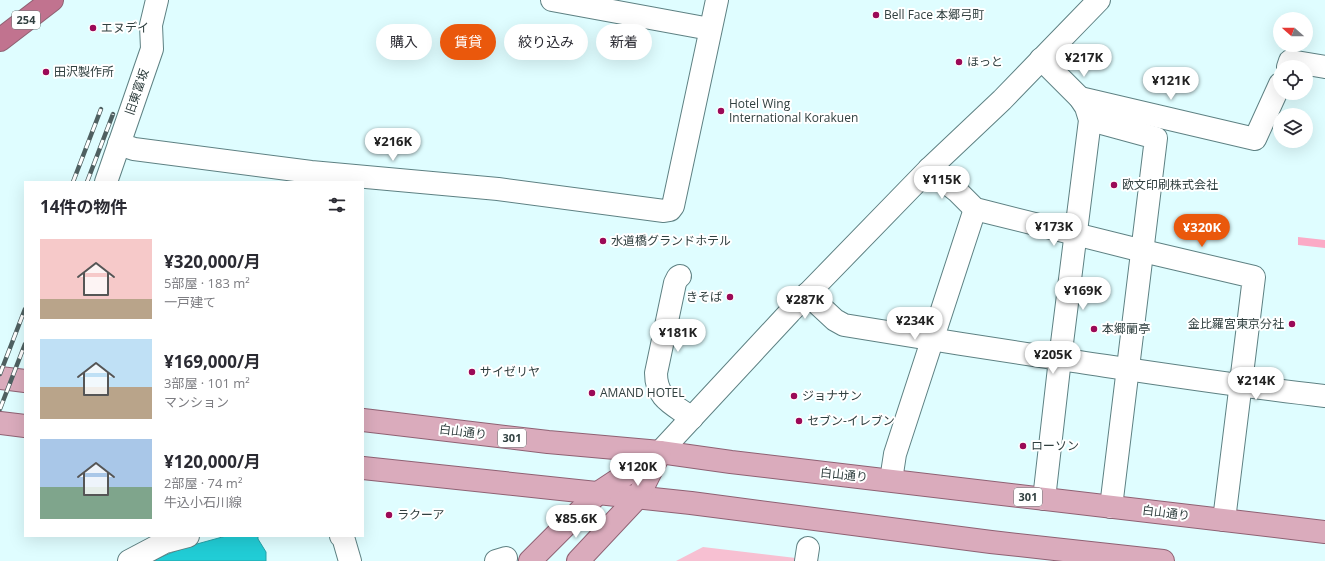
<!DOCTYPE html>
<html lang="ja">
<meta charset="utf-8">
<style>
:root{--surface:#fff;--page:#f2f2f3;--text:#2b2b33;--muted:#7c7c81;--accent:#ea580c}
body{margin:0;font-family:"Open Sans","Noto Sans JP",sans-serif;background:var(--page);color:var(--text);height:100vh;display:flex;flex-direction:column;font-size:15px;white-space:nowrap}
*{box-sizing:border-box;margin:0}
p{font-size:13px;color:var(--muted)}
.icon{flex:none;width:22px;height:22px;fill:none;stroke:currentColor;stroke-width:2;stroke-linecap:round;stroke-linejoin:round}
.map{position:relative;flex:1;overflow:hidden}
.sheet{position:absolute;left:24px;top:181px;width:340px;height:356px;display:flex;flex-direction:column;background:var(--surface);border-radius:0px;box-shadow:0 4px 16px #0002}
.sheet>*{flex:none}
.guide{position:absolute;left:376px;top:24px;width:380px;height:36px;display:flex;gap:8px}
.needle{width:26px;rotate:291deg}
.buttons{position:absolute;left:1273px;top:12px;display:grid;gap:8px}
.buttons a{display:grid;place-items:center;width:40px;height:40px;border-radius:50%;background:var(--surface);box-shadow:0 4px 16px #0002;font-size:20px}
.price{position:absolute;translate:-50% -34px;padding:0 9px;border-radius:14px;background:#fff;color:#222;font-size:13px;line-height:26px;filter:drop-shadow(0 1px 2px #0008)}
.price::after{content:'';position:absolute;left:50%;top:24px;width:12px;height:9px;margin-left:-6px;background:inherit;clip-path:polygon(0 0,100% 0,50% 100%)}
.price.on{background:var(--accent);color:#fff}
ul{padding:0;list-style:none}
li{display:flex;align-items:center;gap:12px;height:100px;padding:0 16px}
li span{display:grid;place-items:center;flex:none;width:112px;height:80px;border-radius:0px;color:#555}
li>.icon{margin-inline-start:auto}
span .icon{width:48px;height:48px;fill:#fffc;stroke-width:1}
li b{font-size:17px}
h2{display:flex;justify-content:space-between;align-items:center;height:48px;padding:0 16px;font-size:17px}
.chip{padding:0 14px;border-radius:18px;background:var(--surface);box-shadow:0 4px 16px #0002;font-size:14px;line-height:36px}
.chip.on{background:var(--accent);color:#fff}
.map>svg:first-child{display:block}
.green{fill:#f7c0d2}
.forest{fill:#fbaac6}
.water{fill:#21cdd6;stroke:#26a3a9}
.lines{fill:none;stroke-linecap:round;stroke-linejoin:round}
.minor-casing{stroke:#5e8183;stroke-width:24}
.major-casing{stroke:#8f6173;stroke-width:24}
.highway-casing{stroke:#8f6173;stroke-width:24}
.minor{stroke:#fff;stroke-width:22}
.major{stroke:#daabbc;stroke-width:22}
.highway{stroke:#c1738f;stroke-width:22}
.rail-casing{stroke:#4f6061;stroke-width:4.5}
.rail{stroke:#fff;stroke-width:3;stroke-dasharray:9;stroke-linecap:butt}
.poi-dot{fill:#9b0957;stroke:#fff;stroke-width:1.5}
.labels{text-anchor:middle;stroke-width:4;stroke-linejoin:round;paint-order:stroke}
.shield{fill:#fff;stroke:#6f7979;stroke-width:1}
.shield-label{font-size:11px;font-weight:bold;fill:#314040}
.poi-label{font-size:12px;fill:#314040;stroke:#fff;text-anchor:start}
.street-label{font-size:12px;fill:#314040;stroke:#fff}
</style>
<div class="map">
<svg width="1325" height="561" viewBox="0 0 1325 561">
<rect width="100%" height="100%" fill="#dffdff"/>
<!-- green -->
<polygon class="green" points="703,547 821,561 676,561"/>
<!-- forest -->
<polygon class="forest" points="1298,237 1325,240 1325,248 1298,245"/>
<!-- water -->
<polygon class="water" points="226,536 258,536 258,539 266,552 266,561 151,561 186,547"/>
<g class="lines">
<!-- minor casing -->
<g class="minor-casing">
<g id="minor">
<polyline points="552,0 710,29"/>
<polyline points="1041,59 1080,98 1086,107 1090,120 1060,359 1044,499"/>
<polyline points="1288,67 1290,61 1325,67"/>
<polyline points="1080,98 1255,139 1280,84"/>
<polyline points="1090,120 1156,138 1111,507"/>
<polyline points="119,144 134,149 311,172 498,189 664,211 670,210 673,206 717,0"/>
<polyline points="929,169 957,191 975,209 1143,251 1254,277 1224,520"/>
<polyline points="106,182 152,49 151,25 157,0"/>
<path d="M 680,276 L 678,277 L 675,283 L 656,373 C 656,399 673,404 692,418"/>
<path d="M 807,294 L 835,320 L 844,325 C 916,337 987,348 1059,359 C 1147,372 1236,386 1325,396"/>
<polyline points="660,452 790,312 929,169 1002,100 1099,0"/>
<polyline points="891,480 895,454 975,209"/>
<polyline points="341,536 343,537 350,561"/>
<polyline points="129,561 165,542 188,536"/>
<polyline points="496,561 506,558"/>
<polyline points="806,561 808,548"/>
</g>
</g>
<!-- major casing -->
<g class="major-casing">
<g id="major">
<polyline points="0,378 25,381"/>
<polyline points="363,420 548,442 660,452 731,462 1325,532"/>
<polyline points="0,423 25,426"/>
<polyline points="363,468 691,503 991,542 1163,561"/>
<polyline points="530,561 598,493 660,452"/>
<polyline points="578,561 638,497 660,453"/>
</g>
</g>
<!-- highway casing -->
<g class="highway-casing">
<polyline id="highway" points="0,40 52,0"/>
</g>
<!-- minor -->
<use href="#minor" class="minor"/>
<!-- major -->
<use href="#major" class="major"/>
<!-- highway -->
<use href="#highway" class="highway"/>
<!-- rail casing -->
<g class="rail-casing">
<g id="rail">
<polyline points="73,182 101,109"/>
<polyline points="87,182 113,114"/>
<polyline points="0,374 25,309"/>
<polyline points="0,409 25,344"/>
</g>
</g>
<!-- rail -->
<use href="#rail" class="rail"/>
</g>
<!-- markers -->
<g class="poi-dot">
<circle cx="876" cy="15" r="4"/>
<circle cx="93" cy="28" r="4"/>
<circle cx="959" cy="62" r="4"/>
<circle cx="46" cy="72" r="4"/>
<circle cx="721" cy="111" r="4"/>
<circle cx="1114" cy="185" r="4"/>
<circle cx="603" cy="241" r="4"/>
<circle cx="730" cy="297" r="4"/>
<circle cx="1292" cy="324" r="4"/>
<circle cx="1094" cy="329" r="4"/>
<circle cx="472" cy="372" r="4"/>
<circle cx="592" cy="393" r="4"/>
<circle cx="794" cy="396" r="4"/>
<circle cx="799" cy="421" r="4"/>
<circle cx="1023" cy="446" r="4"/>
<circle cx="389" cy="515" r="4"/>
</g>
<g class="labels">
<!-- shield labels -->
<g class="shield">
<rect x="12" y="11" width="28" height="18" rx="3"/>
<rect x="498" y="429" width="28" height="18" rx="3"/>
<rect x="1014" y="488" width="28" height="18" rx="3"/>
</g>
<g class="shield-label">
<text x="26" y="24">254</text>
<text x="512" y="442">301</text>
<text x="1028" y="501">301</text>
</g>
<!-- poi labels -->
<g class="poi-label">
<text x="884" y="19">Bell Face 本郷弓町</text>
<text x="101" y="32">エヌデイ</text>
<text x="967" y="66">ほっと</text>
<text x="54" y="76">田沢製作所</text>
<text x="729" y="108">Hotel Wing<tspan x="729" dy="14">International Korakuen</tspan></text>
<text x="1122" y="189">欧文印刷株式会社</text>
<text x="611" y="245">水道橋グランドホテル</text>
<text x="722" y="301" text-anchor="end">きそば</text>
<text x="1284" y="328" text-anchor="end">金比羅宮東京分社</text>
<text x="1102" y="333">本郷蘭亭</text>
<text x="480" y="376">サイゼリヤ</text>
<text x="600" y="397">AMAND HOTEL</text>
<text x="802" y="400">ジョナサン</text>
<text x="807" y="425">セブン-イレブン</text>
<text x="1031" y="450">ローソン</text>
<text x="397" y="519">ラクーア</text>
</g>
<!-- street labels -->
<g class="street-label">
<text transform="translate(137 92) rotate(-71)" y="4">旧東富坂</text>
<text transform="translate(463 432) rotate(7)" y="4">白山通り</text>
<text transform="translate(844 475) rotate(6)" y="4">白山通り</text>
<text transform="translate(1166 513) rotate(7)" y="4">白山通り</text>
</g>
</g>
</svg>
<div class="buttons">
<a><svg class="needle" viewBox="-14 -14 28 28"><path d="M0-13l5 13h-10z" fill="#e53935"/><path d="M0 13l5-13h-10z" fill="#7c7c81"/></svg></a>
<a><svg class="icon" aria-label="locate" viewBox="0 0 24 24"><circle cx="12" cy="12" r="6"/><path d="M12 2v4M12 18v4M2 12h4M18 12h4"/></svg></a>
<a><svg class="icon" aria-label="layers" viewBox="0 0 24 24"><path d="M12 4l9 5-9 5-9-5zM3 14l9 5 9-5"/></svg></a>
</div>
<b class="price" style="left:1084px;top:78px">¥217K</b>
<b class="price" style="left:1171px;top:101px">¥121K</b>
<b class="price" style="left:393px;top:162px">¥216K</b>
<b class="price" style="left:942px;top:200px">¥115K</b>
<b class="price" style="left:1054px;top:247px">¥173K</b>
<b class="price on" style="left:1202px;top:248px">¥320K</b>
<b class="price" style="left:1083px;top:311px">¥169K</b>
<b class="price" style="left:805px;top:320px">¥287K</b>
<b class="price" style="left:915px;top:341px">¥234K</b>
<b class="price" style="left:678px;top:353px">¥181K</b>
<b class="price" style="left:1053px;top:375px">¥205K</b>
<b class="price" style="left:1256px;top:401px">¥214K</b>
<b class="price" style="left:638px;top:487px">¥120K</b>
<b class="price" style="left:576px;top:539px">¥85.6K</b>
<div class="guide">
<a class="chip">購入</a>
<a class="chip on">賃貸</a>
<a class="chip">絞り込み</a>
<a class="chip">新着</a>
</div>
<section class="sheet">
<h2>14件の物件<svg class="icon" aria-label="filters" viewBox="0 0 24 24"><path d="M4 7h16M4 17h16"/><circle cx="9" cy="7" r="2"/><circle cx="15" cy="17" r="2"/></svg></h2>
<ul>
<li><span style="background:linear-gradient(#f6c9c9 75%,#b9a48a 0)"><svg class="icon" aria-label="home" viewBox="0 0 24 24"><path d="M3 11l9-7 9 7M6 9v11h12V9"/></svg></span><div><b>¥320,000/月</b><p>5部屋 · 183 m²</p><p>一戸建て</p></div></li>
<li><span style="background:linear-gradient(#bfe0f5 60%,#b9a48a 0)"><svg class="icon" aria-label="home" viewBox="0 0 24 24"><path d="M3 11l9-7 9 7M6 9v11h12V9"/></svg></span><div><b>¥169,000/月</b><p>3部屋 · 101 m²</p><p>マンション</p></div></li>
<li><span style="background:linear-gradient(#a9c7e8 60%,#7fa58c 0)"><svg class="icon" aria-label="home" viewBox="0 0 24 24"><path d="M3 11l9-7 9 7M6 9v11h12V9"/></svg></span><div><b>¥120,000/月</b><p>2部屋 · 74 m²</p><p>牛込小石川線</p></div></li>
</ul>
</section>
</div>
